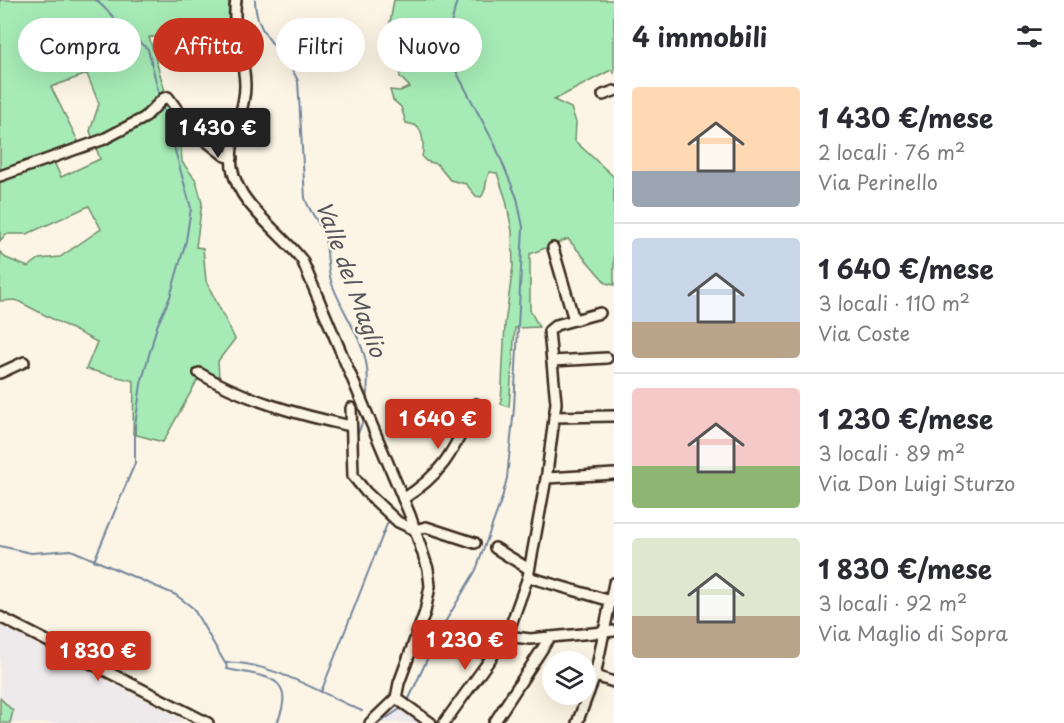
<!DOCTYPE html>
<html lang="it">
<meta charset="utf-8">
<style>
:root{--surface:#fff;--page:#f7f7f7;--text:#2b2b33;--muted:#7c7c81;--line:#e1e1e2;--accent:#c8321e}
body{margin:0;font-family:"Playpen Sans",sans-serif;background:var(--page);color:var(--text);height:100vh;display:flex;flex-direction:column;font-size:22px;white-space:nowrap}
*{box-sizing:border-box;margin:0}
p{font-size:20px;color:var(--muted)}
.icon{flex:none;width:33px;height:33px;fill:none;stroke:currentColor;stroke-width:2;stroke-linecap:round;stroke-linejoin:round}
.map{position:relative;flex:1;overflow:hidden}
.details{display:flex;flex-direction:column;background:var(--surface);width:450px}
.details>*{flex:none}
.hud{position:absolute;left:18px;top:18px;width:506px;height:54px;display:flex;gap:12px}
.controls{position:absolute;left:542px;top:651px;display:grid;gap:12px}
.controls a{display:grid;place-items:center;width:54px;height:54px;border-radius:50%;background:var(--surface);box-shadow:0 6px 24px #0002;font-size:30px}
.price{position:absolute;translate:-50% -51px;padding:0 14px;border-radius:6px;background:var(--accent);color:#fff;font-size:20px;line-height:39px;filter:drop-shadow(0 2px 3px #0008)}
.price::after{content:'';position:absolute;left:50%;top:36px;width:18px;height:14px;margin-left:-9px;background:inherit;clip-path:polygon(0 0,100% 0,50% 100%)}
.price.current{background:#222;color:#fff}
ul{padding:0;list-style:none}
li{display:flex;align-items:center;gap:18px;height:150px;padding:0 18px}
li+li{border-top:2px solid var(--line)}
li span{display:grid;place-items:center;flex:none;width:168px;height:120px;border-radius:6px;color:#555}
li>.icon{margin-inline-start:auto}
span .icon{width:72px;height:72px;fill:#fffc;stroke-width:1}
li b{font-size:26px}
h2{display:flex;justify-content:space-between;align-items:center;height:72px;padding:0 18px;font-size:26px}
.pill{padding:0 21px;border-radius:27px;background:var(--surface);box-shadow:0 6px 24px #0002;font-size:21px;line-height:54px}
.pill.current{background:var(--accent);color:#fff}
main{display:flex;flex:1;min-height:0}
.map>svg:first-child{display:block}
.built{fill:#eeeaeb}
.green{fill:#a6ebb6;stroke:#708a6a;stroke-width:1.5;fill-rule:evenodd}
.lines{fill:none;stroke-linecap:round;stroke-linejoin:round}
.stream{stroke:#71859b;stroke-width:2}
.minor-casing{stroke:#3b2a1e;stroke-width:14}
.minor{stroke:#fcf5e5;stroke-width:9}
.labels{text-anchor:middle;stroke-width:4.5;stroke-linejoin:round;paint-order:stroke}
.water-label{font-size:22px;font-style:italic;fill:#56575c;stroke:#fcf5e5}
</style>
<main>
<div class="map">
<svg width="614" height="723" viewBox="0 0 614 723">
<rect width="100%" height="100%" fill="#fcf5e5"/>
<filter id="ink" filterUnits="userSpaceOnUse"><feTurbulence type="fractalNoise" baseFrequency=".0167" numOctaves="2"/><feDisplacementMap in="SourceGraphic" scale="12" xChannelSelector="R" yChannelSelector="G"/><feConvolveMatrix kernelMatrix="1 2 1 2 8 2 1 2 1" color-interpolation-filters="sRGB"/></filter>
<g filter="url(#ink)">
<!-- built -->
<g class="built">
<polygon points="0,625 182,719 180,723 10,723 13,711 0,698"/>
<polygon points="395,705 418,719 423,723 376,723"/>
</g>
<!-- green -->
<g class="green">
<path d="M 0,0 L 229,0 L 228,26 L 231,39 L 149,37 L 165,91 L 164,98 L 179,120 L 182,162 L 196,180 L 202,203 L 196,247 L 203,248 L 206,281 L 235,339 L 218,361 L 219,378 L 202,372 L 163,442 L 133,434 L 134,381 L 86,369 L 97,342 L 16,300 L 0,301 L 0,252 L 6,258 L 28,267 L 39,259 L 60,257 L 101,229 L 89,206 L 27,234 L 6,234 L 0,241 ZM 87,74 L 99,104 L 90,131 L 100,159 L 61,177 L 52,158 L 78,141 L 51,87 Z"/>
<path d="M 394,0 L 614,0 L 614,73 L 611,70 L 554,100 L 571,108 L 576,122 L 575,141 L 614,177 L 614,285 L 606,283 L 568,239 L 530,254 L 530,310 L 539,327 L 515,328 L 509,407 L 501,404 L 505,324 L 513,266 L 512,231 L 506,200 L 497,173 L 490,172 C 484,180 488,190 481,197 L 476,196 L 466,184 L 450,180 L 437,164 L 426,161 L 422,157 C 424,149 424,131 416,126 C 413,124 409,124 406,123 L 401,107 L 393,100 L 390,90 L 400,91 L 410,87 L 400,77 L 398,45 L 389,28 Z"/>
<polygon points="0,698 13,711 10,723 0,723"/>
</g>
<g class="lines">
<!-- stream -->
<g class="stream">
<path d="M 96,0 C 114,16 128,35 148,49 L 160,98"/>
<path d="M 255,0 C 255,37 284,49 298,81 L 305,198 C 309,212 320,222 324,235 C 329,251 326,267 332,284 C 349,328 375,350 366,400"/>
<polyline points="356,438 363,421"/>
<polyline points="357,467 361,479"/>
<path d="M 0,546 L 31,553 L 71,550 L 176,595 L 193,608 L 225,663 C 265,659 325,695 362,711"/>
<polyline points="94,561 135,463 135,426 141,384 157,326 170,297 186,241 191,208 162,104"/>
<path d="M 226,664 L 227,669 C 265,677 298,675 277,723"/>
<polyline points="321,692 389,519"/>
<polyline points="407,703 441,629 476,570 502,498 507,478 514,408 523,227 517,198 495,145 449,58 447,41 457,0"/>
<polyline points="379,723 403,707"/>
</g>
<!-- minor casing -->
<g class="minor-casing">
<g id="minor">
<path d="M 236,0 C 231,30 245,56 245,86 C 245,108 235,127 232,148 C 224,197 276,226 302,260 L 410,515 L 428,569 L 430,586 L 425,612 L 399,683 L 396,698 L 370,723"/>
<polyline points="603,95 614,91"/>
<polyline points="0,176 102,140 144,118 164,98 168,97 191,129 225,156 232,158"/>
<polyline points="553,248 574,320"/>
<polyline points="552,361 607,358"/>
<polyline points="0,373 24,362"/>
<path d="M 199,373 C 245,400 299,415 351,426"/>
<polyline points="351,408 353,476 366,492 398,522 415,530 426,527 475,543"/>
<polyline points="554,417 614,416"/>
<polyline points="547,478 614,474"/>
<path d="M 403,499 C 446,472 454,448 476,404"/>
<polyline points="495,548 529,569"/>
<polyline points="528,577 611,601"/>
<polyline points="0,617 208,723"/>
<polyline points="507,636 530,639 614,631"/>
<polyline points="595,676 614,682"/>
<polyline points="396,698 431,723"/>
<polyline points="444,723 507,636 528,577 547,473 556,403 549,331 556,325 600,313"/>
<polyline points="494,723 550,637"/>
<polyline points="577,723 595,676 614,583"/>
</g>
</g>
<!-- minor -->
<use href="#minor" class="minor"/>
</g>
</g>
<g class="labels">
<!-- water labels -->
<g class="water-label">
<text transform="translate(351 279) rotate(70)" y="8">Valle del Maglio</text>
</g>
</g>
</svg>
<div class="controls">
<a><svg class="icon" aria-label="layers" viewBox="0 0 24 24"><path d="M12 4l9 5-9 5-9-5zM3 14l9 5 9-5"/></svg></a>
</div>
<b class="price current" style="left:218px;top:159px">1 430 €</b>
<b class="price" style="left:438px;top:450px">1 640 €</b>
<b class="price" style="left:465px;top:671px">1 230 €</b>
<b class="price" style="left:98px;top:682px">1 830 €</b>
<div class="hud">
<a class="pill">Compra</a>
<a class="pill current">Affitta</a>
<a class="pill">Filtri</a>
<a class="pill">Nuovo</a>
</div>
</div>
<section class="details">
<h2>4 immobili<svg class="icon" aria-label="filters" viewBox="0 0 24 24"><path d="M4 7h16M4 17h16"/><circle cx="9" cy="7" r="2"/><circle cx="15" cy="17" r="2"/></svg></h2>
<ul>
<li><span style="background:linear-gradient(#ffd9b3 70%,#9aa5b1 0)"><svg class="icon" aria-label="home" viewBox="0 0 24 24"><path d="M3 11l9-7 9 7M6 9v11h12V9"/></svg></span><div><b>1 430 €/mese</b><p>2 locali · 76 m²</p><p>Via Perinello</p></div></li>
<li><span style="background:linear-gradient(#c9d6e8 70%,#b9a48a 0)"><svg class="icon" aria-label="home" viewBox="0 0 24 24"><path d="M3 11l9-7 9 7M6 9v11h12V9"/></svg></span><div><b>1 640 €/mese</b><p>3 locali · 110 m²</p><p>Via Coste</p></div></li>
<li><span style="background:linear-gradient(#f6c9c9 65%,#8fb573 0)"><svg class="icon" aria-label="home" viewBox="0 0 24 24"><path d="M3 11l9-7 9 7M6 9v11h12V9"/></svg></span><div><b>1 230 €/mese</b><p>3 locali · 89 m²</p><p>Via Don Luigi Sturzo</p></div></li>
<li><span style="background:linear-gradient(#dfe7d0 65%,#b9a48a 0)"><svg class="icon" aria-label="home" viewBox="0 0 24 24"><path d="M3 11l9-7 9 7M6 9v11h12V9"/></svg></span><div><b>1 830 €/mese</b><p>3 locali · 92 m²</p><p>Via Maglio di Sopra</p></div></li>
</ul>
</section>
</main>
